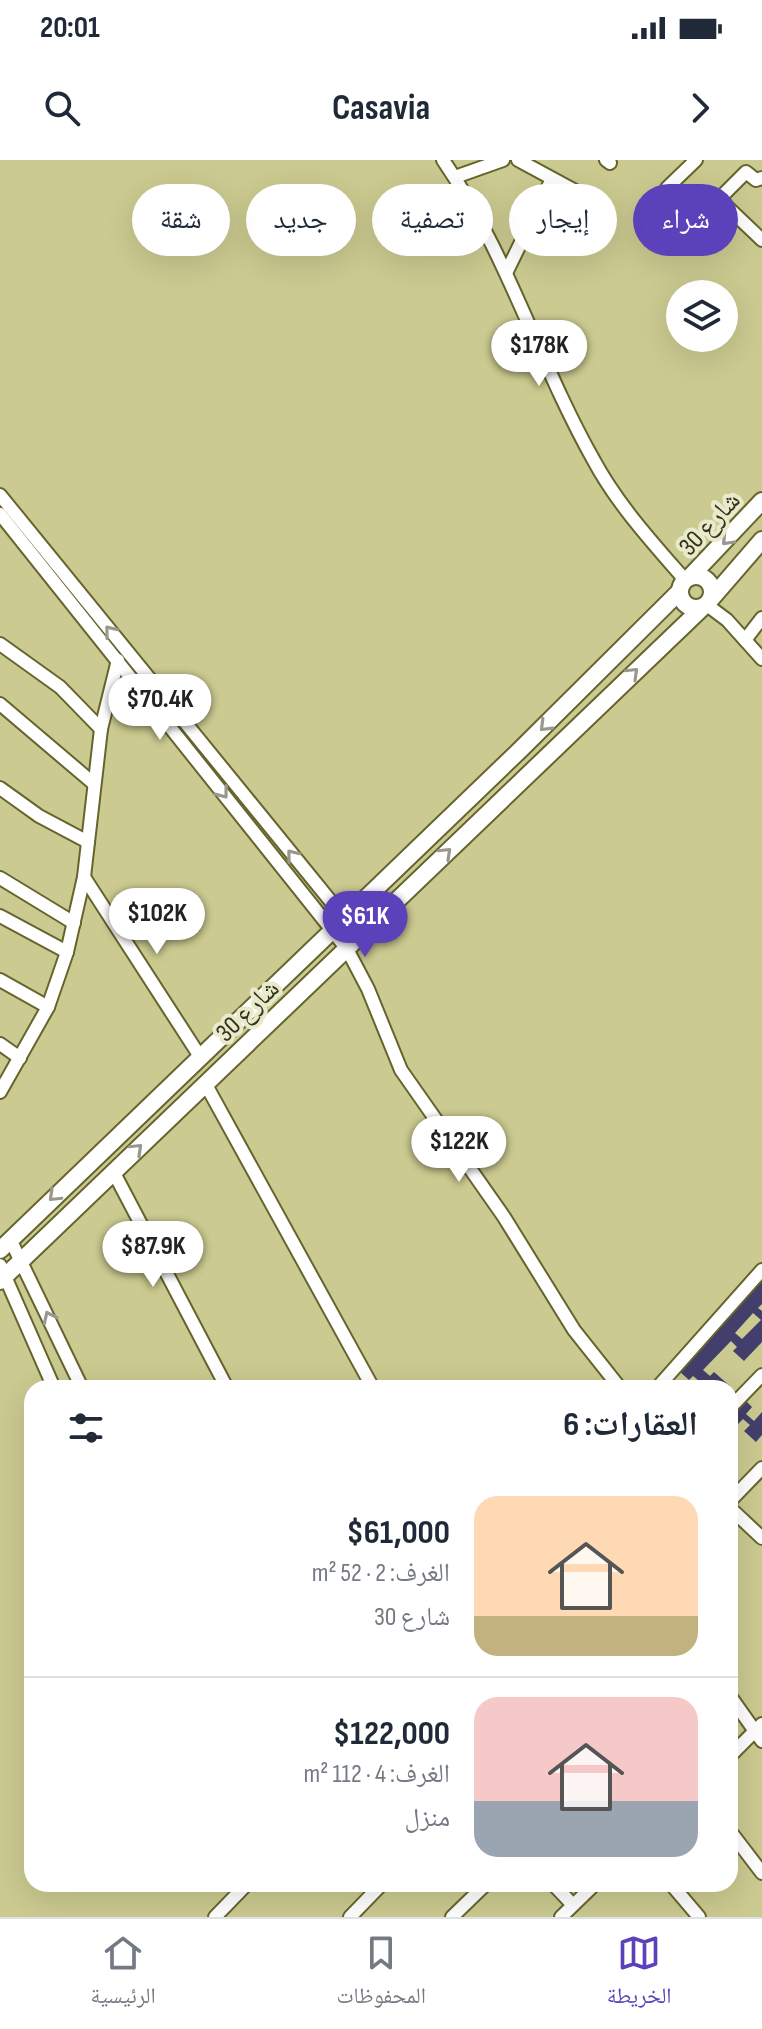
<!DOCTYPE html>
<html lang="ar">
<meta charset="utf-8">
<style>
:root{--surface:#fff;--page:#f6f6f7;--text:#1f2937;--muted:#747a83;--line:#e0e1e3;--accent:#5b42ba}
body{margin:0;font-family:"Sofia Sans Condensed","Noto Naskh Arabic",sans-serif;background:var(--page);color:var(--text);direction:rtl;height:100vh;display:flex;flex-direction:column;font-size:30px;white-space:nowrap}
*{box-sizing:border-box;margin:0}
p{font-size:26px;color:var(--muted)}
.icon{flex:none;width:44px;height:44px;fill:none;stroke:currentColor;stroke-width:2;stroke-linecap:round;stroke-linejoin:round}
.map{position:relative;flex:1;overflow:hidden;direction:ltr}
.sheet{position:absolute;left:24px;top:1220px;width:714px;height:512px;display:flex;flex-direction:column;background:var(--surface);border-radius:24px;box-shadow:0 8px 32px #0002;direction:rtl}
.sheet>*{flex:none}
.guide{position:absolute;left:24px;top:24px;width:714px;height:72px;direction:rtl;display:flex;gap:16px}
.controls{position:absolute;left:666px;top:120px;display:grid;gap:16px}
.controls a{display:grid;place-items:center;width:72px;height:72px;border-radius:50%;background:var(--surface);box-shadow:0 8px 32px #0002;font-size:40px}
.price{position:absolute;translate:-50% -68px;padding:0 18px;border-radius:28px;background:#fff;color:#222;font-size:26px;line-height:52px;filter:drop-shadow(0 2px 4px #0008)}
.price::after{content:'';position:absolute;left:50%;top:48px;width:24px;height:18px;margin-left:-12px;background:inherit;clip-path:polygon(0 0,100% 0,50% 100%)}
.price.active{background:var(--accent);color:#fff}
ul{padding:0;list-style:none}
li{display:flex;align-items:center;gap:24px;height:200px;padding:0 40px}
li+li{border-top:2px solid var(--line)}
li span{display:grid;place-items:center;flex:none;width:224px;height:160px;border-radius:24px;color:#555}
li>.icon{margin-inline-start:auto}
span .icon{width:96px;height:96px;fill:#fffc;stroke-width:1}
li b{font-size:34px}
h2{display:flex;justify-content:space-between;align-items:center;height:96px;padding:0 40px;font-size:34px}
.chip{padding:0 28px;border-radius:36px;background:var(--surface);box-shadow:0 8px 32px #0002;font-size:28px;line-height:72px}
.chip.active{background:var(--accent);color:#fff}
.status{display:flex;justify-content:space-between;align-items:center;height:56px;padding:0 40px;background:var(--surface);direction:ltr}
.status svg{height:22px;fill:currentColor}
header{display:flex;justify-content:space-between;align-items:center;height:104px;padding:0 40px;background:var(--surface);font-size:36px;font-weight:700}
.tabs{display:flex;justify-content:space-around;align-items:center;height:112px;border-top:2px solid var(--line);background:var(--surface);font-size:22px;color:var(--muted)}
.tabs a{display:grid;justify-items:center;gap:4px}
.tabs .active{color:var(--accent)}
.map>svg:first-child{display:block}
.building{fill:#433f6c;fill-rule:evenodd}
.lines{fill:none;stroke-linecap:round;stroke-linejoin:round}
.minor-casing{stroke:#66642d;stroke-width:16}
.tertiary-casing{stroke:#66642d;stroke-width:20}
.minor{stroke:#fff;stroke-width:12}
.tertiary{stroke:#fff;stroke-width:16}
.oneway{stroke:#99988d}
.labels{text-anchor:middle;stroke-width:8;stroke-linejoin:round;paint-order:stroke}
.street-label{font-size:26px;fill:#33321b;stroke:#e9e9cc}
</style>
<div class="status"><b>20:01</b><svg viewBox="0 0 49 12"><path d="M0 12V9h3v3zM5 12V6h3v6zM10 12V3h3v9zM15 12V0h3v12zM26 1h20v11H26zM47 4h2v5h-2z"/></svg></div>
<header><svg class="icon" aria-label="forward" viewBox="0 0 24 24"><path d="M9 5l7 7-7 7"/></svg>Casavia<svg class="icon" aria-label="search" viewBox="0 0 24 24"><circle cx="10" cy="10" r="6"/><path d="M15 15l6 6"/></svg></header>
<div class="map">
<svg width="762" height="1757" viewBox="0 0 762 1757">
<rect width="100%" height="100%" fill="#cbca90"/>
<!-- building -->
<g class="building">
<path d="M 762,1119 L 762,1144 L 758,1148 L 762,1151 L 762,1182 L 744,1201 L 733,1191 L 737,1187 L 731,1181 L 703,1210 L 710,1216 L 714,1212 L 730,1226 L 701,1228 L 704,1225 L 693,1216 L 689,1220 L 680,1212 ZM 753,1153 L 761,1160 L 742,1179 L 735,1173 Z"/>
<polygon points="744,1239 752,1247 746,1254 754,1261 762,1252 762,1275 756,1282 744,1271 750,1265 743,1259 734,1268 730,1263 730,1254"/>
</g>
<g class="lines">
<!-- minor casing -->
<g class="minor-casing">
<g id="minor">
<path d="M 443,0 C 507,93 538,201 593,299 C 617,344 652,382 685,420"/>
<polyline points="518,0 581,34"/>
<polyline points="606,0 610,3"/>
<polyline points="455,17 503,0"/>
<polyline points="667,28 696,0"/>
<polyline points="719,39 762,80"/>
<polyline points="696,62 746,12 756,20 762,18"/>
<polyline points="507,111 552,19"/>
<polyline points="0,335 359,776"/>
<polyline points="0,354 347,789 368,829 401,910 504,1057 574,1170 620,1228"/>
<polyline points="707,445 727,460 762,499"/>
<polyline points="745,480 762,458"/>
<polyline points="0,484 60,527 101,569"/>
<polyline points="0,544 93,623"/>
<polyline points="0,628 39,656 88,682"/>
<polyline points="84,717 199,895"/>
<polyline points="0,718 74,763"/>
<polyline points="0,756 67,792"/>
<polyline points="0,820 48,847"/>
<polyline points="0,884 20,898"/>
<polyline points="205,923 373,1228"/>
<polyline points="0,932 48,847 67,792 84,717 101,569 118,500"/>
<polyline points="113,1011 227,1228"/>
<polyline points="10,1079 82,1228"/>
<polyline points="0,1105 54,1228"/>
<polyline points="657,1228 762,1110"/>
<polyline points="730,1248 762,1215"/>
<polyline points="730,1341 762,1308"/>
<polyline points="730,1348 762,1378"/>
<polyline points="730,1536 762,1581"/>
<polyline points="730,1596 762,1564"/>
<polyline points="730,1671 762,1713"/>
<polyline points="553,1724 573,1745"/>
<polyline points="671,1724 699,1757"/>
<polyline points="215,1757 247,1724"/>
<polyline points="350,1757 382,1724"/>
<polyline points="452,1757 486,1724"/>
<polyline points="561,1757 595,1724"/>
</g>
</g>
<!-- tertiary casing -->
<g class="tertiary-casing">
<g id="tertiary">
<circle cx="696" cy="432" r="16"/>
<polyline points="690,417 762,341"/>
<polyline points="711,439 762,380"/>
<polyline points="0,1090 521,589 679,432"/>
<polyline points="0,1121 702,448"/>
</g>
</g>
<!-- minor -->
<use href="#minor" class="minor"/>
<!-- tertiary -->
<use href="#tertiary" class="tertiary"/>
</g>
<!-- one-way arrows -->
<defs><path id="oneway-chevron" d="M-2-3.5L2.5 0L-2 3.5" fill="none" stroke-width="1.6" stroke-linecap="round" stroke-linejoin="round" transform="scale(2)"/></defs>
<g class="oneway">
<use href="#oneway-chevron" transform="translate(727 380) rotate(134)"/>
<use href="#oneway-chevron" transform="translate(110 471) rotate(-129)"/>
<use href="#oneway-chevron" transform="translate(633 513) rotate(-44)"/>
<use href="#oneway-chevron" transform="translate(545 566) rotate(135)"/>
<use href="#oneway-chevron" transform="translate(223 633) rotate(52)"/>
<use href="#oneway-chevron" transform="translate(446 693) rotate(-44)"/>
<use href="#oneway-chevron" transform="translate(292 695) rotate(-129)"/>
<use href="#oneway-chevron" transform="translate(137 989) rotate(-44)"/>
<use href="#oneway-chevron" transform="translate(54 1036) rotate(136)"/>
<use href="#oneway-chevron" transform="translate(49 1157) rotate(-115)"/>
</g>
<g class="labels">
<!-- street labels -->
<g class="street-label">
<text transform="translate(709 363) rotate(-47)" y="9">شارع 30</text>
<text transform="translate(247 850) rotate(-44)" y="9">شارع 30</text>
</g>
</g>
</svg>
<div class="controls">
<a><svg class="icon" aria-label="layers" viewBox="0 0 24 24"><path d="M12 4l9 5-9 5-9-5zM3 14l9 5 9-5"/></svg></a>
</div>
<b class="price" style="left:539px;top:228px">$178K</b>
<b class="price" style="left:160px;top:582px">$70.4K</b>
<b class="price" style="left:157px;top:796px">$102K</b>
<b class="price active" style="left:365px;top:799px">$61K</b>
<b class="price" style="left:459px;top:1024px">$122K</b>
<b class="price" style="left:153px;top:1129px">$87.9K</b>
<div class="guide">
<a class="chip active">شراء</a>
<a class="chip">إيجار</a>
<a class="chip">تصفية</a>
<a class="chip">جديد</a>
<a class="chip">شقة</a>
</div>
<section class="sheet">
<h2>العقارات: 6<svg class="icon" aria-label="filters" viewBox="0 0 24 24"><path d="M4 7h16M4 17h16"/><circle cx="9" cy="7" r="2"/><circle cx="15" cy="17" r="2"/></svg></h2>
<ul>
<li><span style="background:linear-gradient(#ffd9b3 75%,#c2b280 0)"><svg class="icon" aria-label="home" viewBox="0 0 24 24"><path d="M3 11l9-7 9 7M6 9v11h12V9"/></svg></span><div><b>$61,000</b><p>الغرف: 2 · 52 m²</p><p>شارع 30</p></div></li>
<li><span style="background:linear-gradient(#f6c9c9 65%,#9aa5b1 0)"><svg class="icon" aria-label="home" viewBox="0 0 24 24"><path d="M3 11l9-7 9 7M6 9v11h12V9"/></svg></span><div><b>$122,000</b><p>الغرف: 4 · 112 m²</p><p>منزل</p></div></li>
</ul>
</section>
</div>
<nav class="tabs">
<a class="active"><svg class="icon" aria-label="map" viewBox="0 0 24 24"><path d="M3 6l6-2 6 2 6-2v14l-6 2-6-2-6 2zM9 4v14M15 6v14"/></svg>الخريطة</a>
<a><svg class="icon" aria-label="saved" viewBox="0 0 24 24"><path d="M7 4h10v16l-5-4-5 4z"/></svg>المحفوظات</a>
<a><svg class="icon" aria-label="home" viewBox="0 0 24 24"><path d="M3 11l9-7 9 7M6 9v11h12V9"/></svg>الرئيسية</a>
</nav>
